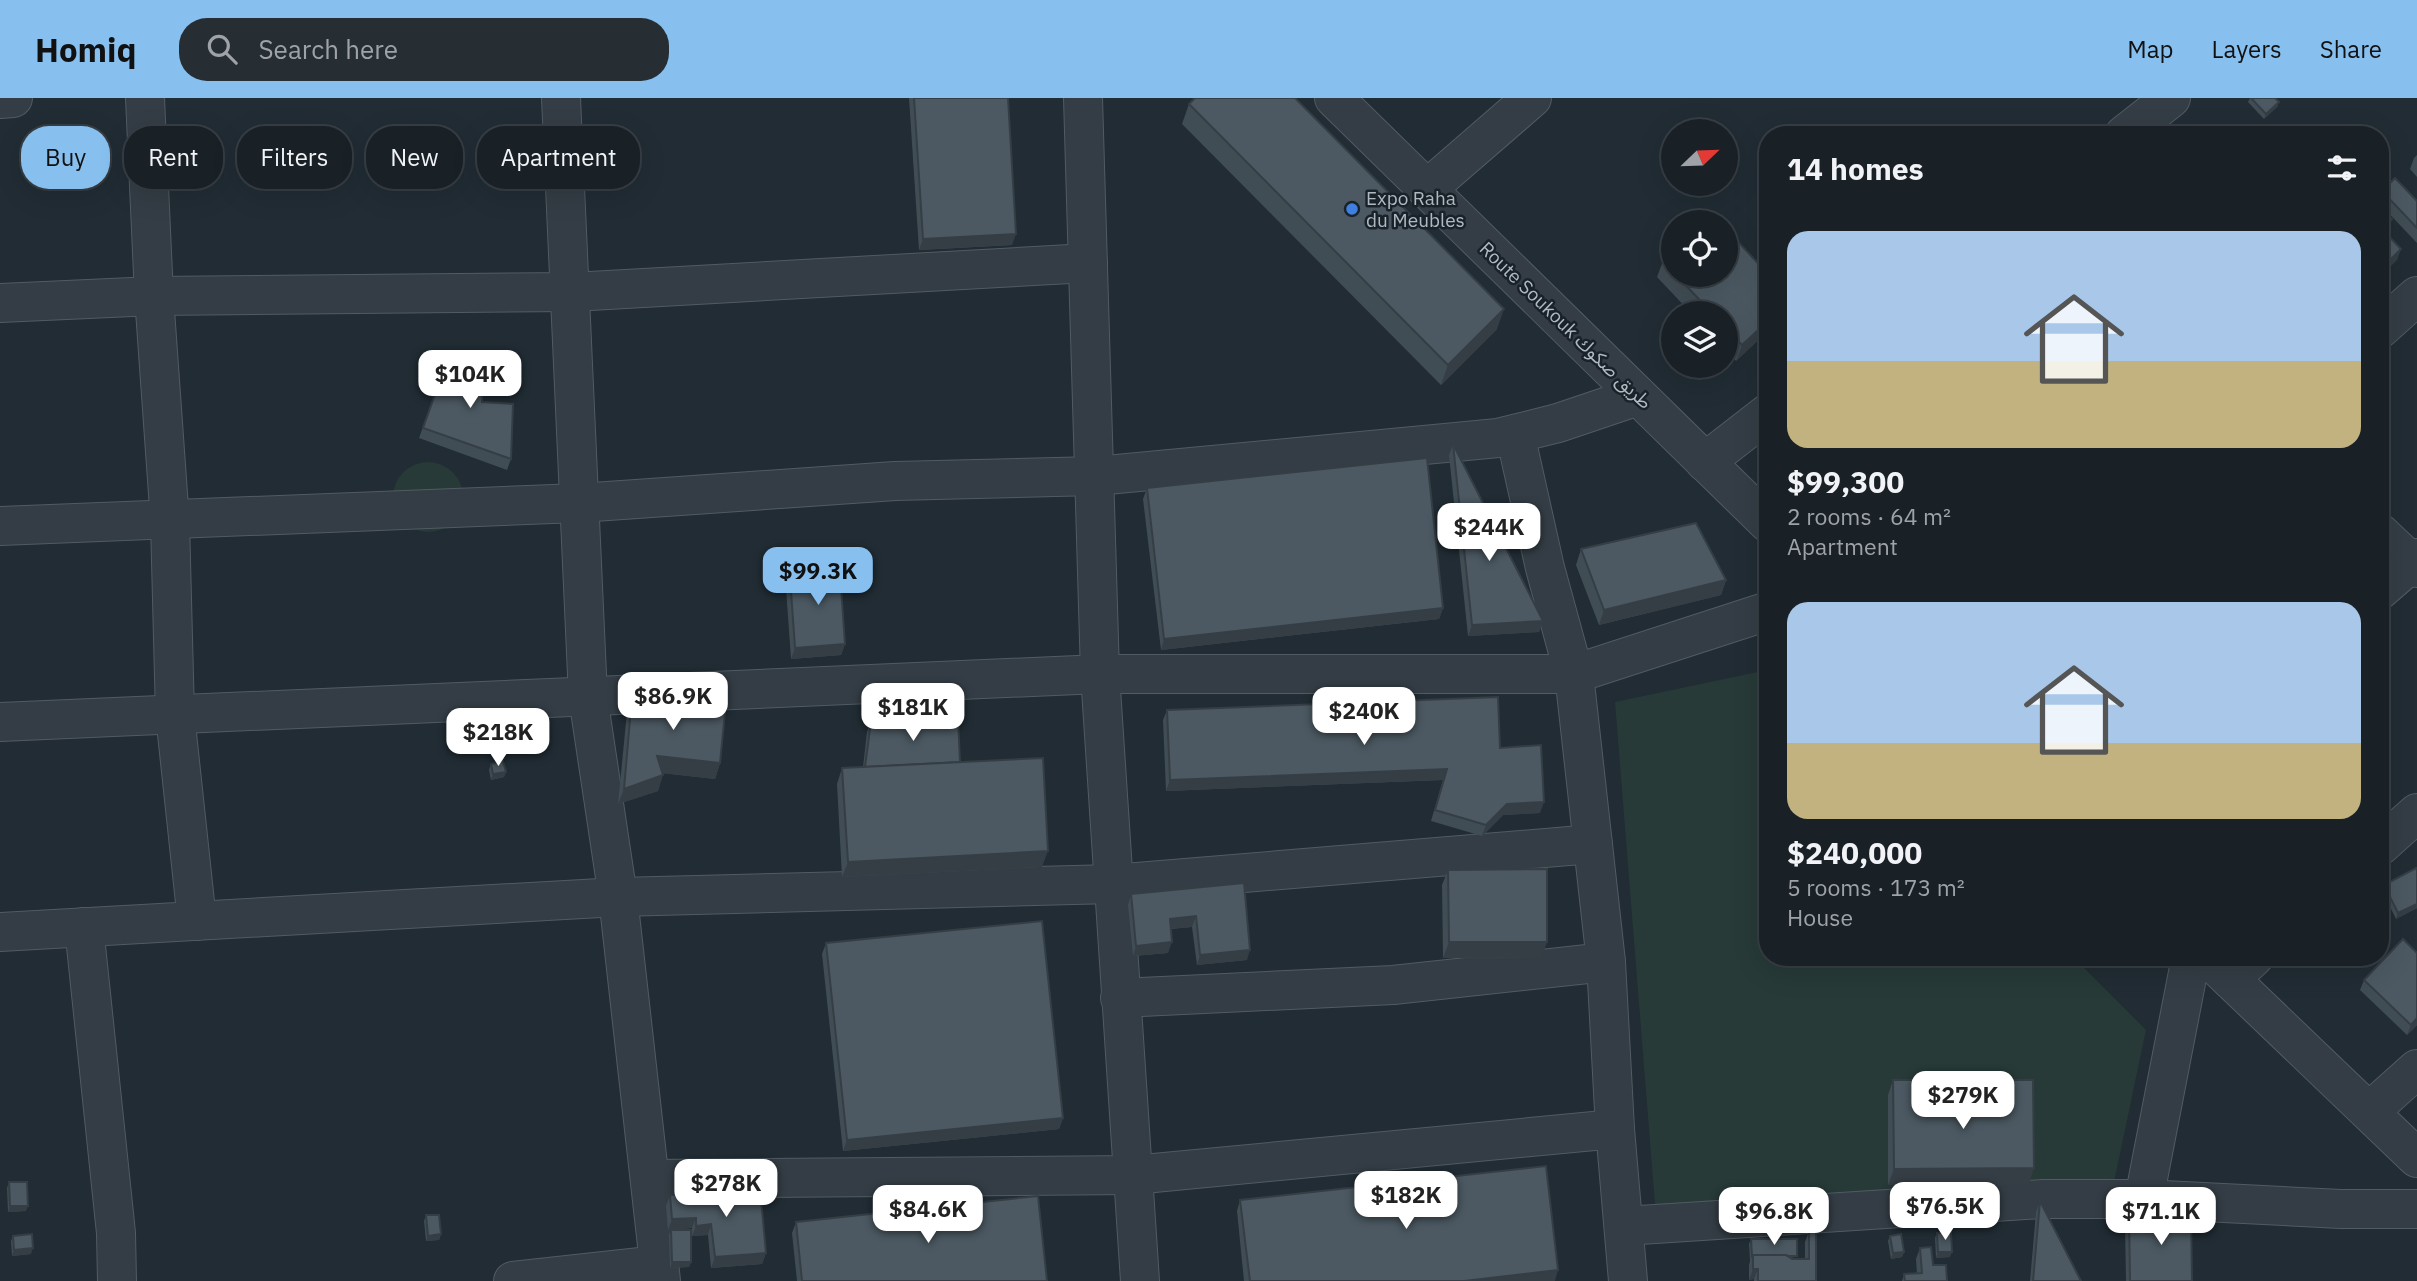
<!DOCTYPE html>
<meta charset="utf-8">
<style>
:root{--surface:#192127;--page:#262e33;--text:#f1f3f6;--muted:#9fa3a7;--line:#373e44;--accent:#87bfee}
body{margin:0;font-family:"IBM Plex Sans","Noto Sans Arabic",sans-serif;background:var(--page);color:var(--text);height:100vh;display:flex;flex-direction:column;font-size:26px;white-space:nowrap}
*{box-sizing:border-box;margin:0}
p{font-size:23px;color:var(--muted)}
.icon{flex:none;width:38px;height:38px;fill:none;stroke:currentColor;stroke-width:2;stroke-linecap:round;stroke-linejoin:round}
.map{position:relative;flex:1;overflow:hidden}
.side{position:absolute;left:1759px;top:28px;width:630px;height:840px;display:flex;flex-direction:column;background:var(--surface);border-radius:28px;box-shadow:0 7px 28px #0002,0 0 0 2px var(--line)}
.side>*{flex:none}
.hud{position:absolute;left:21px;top:28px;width:665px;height:63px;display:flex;gap:14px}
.needle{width:46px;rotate:67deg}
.tools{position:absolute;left:1661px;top:21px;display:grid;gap:14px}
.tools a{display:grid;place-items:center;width:77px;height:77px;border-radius:50%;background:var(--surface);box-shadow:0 7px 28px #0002,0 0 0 2px var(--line);font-size:35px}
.price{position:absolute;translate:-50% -60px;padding:0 16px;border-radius:14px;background:#fff;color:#222;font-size:23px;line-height:46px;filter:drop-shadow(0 2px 4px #0008)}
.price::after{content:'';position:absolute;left:50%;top:42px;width:21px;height:16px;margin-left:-10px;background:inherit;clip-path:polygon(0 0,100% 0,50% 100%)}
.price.on{background:var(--accent);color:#111}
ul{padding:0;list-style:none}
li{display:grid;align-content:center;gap:14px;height:371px;padding:0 28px}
li span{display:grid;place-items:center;height:217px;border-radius:21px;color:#555}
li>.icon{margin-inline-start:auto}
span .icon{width:126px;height:126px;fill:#fffc;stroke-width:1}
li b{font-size:30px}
h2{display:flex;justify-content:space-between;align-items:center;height:84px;padding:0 28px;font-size:30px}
.pill{padding:0 24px;border-radius:28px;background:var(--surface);box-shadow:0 7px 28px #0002,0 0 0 2px var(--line);font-size:24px;line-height:63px}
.pill.on{background:var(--accent);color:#111}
header{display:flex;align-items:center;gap:42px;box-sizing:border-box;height:98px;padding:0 35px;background:var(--accent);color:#111}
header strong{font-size:33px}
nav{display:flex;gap:38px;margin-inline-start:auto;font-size:24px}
.search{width:490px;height:63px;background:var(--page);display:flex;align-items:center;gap:18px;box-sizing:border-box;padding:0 24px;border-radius:28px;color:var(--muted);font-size:26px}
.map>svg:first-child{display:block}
.green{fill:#273a37}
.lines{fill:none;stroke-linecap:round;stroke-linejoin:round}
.minor-casing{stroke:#515b63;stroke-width:40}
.tertiary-casing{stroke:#515b63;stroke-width:40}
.minor{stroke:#343d45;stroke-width:38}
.tertiary{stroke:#343d45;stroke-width:38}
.wall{fill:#414d54}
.shaded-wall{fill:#353e45}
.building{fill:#4c5962;stroke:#353e45;stroke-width:2}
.shop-dot{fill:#3f7fe0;stroke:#1a2229;stroke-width:2.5}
.labels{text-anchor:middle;stroke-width:5;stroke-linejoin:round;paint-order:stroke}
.poi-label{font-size:19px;fill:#aeb9c2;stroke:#1a2229;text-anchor:start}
.street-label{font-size:19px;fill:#aeb9c2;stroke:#1a2229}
</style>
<header>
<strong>Homiq</strong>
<div class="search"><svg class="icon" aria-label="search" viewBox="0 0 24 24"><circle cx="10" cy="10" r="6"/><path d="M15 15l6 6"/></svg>Search here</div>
<nav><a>Map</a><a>Layers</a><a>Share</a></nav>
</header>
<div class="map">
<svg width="2417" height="1183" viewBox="0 0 2417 1183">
<rect width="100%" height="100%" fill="#212c34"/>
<!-- green -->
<g class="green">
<circle cx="428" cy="399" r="35"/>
<polygon points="1767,572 1768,859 2073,859 2146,932 2114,1084 1656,1119 1615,604"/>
</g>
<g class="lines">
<!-- minor casing -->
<g class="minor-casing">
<g id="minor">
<polyline points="145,0 154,198 170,424 175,617 197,823"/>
<polyline points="561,0 588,599 618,799 661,1183"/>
<polyline points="1083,0 1100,576 1140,1183"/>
<polyline points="0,1 13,0"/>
<polyline points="2124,37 2171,0"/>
<polyline points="1427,91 1532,0"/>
<polyline points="0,205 154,198 572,194 1088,165"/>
<polyline points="2380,231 2417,198"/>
<polyline points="1515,336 1545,470 1574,576 1606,864 1615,1031 1628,1183"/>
<polyline points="1705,364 1768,315"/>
<polyline points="0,428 579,405 895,383 1096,378 1498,340 1558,325 1638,298"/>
<polyline points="2380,435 2417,470"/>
<polyline points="2380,492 2417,460"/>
<polyline points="0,624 1100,576 1574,576 1768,513"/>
<polyline points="2380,748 2417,715"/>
<polyline points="84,829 116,1135 117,1183"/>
<polyline points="0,834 618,799 1113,786 1593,746"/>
<polyline points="2230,881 2254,859"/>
<polyline points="1120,900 1393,887 1606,864"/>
<polyline points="2370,1013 2417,971"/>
<polyline points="650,1081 1133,1077 1615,1031"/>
<polyline points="2144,1101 2191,859"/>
<polyline points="1624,1128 2043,1101 2144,1101 2341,1111 2417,1111"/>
<polyline points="513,1183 659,1167"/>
</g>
</g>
<!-- tertiary casing -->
<g class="tertiary-casing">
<g id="tertiary">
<polyline points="1334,0 1768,425"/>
<polyline points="2207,859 2417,1060"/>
</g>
</g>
<!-- minor -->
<use href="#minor" class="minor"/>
<!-- tertiary -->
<use href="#tertiary" class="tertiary"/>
</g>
<!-- wall -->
<g class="wall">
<polygon points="909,0 1008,0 1012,147 919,152"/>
<polygon points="2250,0 2275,0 2279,4 2277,9 2264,21 2248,4"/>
<polygon points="1189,6 1497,231 1441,287 1182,26"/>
<polygon points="2417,57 2417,79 2410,71 2414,60"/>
<polygon points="2382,93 2417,103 2417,145 2380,106 2380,98"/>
<polygon points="1673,154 1673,177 1768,176 1768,233 1736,263 1726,251 1726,215 1691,215 1657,179 1663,163"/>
<polygon points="449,257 482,304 511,361 507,372 419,340"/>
<polygon points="1453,346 1543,523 1539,534 1468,538 1449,357"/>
<polygon points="1147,390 1443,510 1439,521 1161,552 1143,401"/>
<polygon points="1581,451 1726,482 1721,497 1599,527 1576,467"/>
<polygon points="790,479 845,546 841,557 791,561 786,490"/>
<polygon points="632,598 720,665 715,681 663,675 658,693 618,706 627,614"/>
<polygon points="1167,612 1500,650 1540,715 1503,717 1482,738 1431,723 1443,682 1166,693 1163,622"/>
<polygon points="871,623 960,664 1042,769 842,779 837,686 842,670 863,669 867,634"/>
<polygon points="491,666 506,674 504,679 491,682 489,672"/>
<polygon points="1448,772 1542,859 1443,860 1442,787"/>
<polygon points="2417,772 2417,810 2396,821 2382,792 2384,787"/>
<polygon points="1244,785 1247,862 1197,867 1192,829 1171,831 1168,855 1133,858 1128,807 1131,796"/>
<polygon points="826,845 1063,1020 1059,1031 843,1053 822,856"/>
<polygon points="2364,882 2417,927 2407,937 2360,892"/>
<polygon points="1893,982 1925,1011 2002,1010 2002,998 2008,982 2029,1086 1888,1087 1888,997"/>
<polygon points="9,1084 26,1113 8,1114 7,1090"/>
<polygon points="670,1097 766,1155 762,1166 711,1170 708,1137 692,1138 692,1130 668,1132 666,1108"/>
<polygon points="1240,1102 1555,1183 1244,1183 1237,1113"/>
<polygon points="2040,1103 2081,1183 2030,1183 2036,1114"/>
<polygon points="2129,1116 2192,1183 2126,1183 2125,1127"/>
<polygon points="426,1117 441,1136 439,1142 426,1143 424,1123"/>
<polygon points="796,1124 1047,1183 797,1183 792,1135"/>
<polygon points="671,1132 691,1164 689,1169 670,1170 669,1137"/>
<polygon points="1809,1133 1816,1183 1754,1183 1754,1181 1749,1182 1749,1167 1750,1163 1749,1146 1751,1141 1796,1161 1805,1161 1805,1144"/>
<polygon points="1937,1135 1950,1159 1936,1160 1935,1140"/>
<polygon points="13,1138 31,1156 12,1158 11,1143"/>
<polygon points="1890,1138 1904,1154 1902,1159 1891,1161 1888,1143"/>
<polygon points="1920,1150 1933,1167 1947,1183 1902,1183 1904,1176 1917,1176 1916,1161"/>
</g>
<!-- shaded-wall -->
<g class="shaded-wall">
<polygon points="2279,4 2277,9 2264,21 2266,16"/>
<polygon points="2392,121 2388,132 2380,140 2382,131"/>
<polygon points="1016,136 1012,147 919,152 923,141"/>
<polygon points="2401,151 2397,162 2380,179 2380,172"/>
<polygon points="1504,211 1497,231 1441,287 1448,267"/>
<polygon points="1768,223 1768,233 1736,263 1742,247"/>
<polygon points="1726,482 1721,497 1599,527 1604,512"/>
<polygon points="1443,510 1439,521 1161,552 1164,541"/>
<polygon points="1543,523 1539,534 1468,538 1472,527"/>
<polygon points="845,546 841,557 791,561 795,550"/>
<polygon points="657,658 720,665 715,681 651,674"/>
<polygon points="1447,671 1443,682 1166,693 1170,682"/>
<polygon points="506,674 504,679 491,682 493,676"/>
<polygon points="663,677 658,693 618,706 624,691"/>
<polygon points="1544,704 1540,715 1503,717 1482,738 1486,727 1507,706"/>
<polygon points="1048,753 1042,769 842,779 848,764"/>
<polygon points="2417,806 2417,810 2396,821 2398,815"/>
<polygon points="1196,818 1192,829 1166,831 1170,821"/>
<polygon points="1172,844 1168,855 1133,858 1136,848"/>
<polygon points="1449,844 1547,844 1542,859 1443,860"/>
<polygon points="1250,852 1247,862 1197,867 1200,857"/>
<polygon points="2417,920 2417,927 2407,937 2411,927"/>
<polygon points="1063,1020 1059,1031 843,1053 847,1042"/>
<polygon points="2034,1070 2029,1086 1888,1087 1894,1071"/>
<polygon points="10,1108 28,1108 26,1113 8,1114"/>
<polygon points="696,1120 692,1130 668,1132 672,1121"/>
<polygon points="711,1126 708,1137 692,1138 696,1128"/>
<polygon points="441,1136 439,1142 426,1143 428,1138"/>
<polygon points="33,1150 31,1156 12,1158 14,1152"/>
<polygon points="1904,1154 1902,1159 1891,1161 1893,1155"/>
<polygon points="1938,1154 1952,1154 1950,1159 1936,1160"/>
<polygon points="766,1155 762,1166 711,1170 715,1159"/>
<polygon points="672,1164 691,1164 689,1169 670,1170"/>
<polygon points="1753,1171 1758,1171 1754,1181 1749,1182"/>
<polygon points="1558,1172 1555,1183 1464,1183"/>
</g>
<!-- building -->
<g class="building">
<polygon points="914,0 1008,0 1016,136 923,141"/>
<polygon points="1195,0 1295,0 1504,211 1448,267 1189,6"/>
<polygon points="2251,0 2275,0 2279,4 2266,16"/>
<polygon points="2395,80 2417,103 2417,130 2382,93"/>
<polygon points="2380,110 2392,121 2382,131 2401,151 2380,172"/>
<polygon points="1712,117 1719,124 1705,124"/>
<polygon points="1726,131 1768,176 1768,223 1742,247 1726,230 1726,215 1712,215 1676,177 1726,177"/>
<polygon points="1673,154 1673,174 1663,163"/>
<polygon points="449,257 484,270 482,304 513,306 511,361 423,330"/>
<polygon points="1453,346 1543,523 1472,527"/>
<polygon points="1427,360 1443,510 1164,541 1147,390"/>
<polygon points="1696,425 1726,482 1604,512 1581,451"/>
<polygon points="839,460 845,546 795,550 790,479"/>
<polygon points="727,594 720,665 657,658 663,677 624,691 632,598"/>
<polygon points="1498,599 1500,650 1541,647 1544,704 1507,706 1486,727 1435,712 1447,671 1170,682 1167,612"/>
<polygon points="958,621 960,664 865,669 871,623"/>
<polygon points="1043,660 1048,753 848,764 842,670"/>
<polygon points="503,663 506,674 493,676 491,666"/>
<polygon points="2416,770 2417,772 2417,806 2398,815 2384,787"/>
<polygon points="1547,771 1547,844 1449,844 1448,772"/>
<polygon points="1244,785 1250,852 1200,857 1196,818 1170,821 1172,844 1136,848 1131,796"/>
<polygon points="1042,823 1063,1020 847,1042 826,845"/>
<polygon points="2403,841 2417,855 2417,920 2411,927 2364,882"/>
<polygon points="1893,982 1925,982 1925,1011 2008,1010 2008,982 2033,982 2034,1070 1894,1071"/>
<polygon points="1546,1068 1558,1172 1464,1183 1250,1183 1240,1102"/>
<polygon points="9,1084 27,1084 28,1108 10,1108"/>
<polygon points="760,1090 766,1155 715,1159 711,1126 696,1128 696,1120 672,1121 670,1097"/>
<polygon points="1038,1098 1047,1183 802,1183 796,1124"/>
<polygon points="2040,1103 2081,1183 2033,1183"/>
<polygon points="2191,1115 2192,1183 2130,1183 2129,1116"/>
<polygon points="426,1117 439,1117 441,1136 428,1138"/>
<polygon points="671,1132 691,1132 691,1164 672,1164"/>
<polygon points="1809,1133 1816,1133 1816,1183 1758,1183 1758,1171 1753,1171 1753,1157 1786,1157 1792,1161 1809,1161"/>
<polygon points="1951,1134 1952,1154 1938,1154 1937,1135"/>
<polygon points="32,1136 33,1150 14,1152 13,1138"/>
<polygon points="1901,1136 1904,1154 1893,1155 1890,1138"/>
<polygon points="1751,1141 1797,1141 1797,1158 1788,1158 1786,1157 1753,1157 1752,1158"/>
<polygon points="1931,1149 1933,1167 1946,1167 1947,1183 1905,1183 1904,1176 1922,1175 1920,1150"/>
</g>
<!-- markers -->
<circle class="shop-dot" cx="1352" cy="111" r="7"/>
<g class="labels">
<!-- poi labels -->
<g class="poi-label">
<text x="1366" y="107">Expo Raha<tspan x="1366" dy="22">du Meubles</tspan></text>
</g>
<!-- street labels -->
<g class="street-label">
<text transform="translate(1566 227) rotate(44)" y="7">Route Soukouk طريق صكوك</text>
</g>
</g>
</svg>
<div class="tools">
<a><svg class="needle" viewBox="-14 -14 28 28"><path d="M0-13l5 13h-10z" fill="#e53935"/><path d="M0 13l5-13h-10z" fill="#9fa3a7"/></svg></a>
<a><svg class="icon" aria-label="locate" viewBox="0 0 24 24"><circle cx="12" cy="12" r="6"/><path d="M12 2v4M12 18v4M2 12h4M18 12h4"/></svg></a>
<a><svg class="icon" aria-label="layers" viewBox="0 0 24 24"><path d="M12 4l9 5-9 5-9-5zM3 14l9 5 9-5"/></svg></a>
</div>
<b class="price" style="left:470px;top:312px">$104K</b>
<b class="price" style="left:1489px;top:465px">$244K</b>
<b class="price on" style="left:818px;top:509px">$99.3K</b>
<b class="price" style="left:673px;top:634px">$86.9K</b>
<b class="price" style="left:913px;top:645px">$181K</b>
<b class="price" style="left:1364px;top:649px">$240K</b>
<b class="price" style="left:498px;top:670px">$218K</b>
<b class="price" style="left:1963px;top:1033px">$279K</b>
<b class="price" style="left:726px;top:1121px">$278K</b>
<b class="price" style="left:1406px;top:1133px">$182K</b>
<b class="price" style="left:1945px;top:1144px">$76.5K</b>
<b class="price" style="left:928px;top:1147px">$84.6K</b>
<b class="price" style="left:1774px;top:1149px">$96.8K</b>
<b class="price" style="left:2161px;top:1149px">$71.1K</b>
<div class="hud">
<a class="pill on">Buy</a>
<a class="pill">Rent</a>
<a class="pill">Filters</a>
<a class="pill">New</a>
<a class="pill">Apartment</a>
</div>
<section class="side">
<h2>14 homes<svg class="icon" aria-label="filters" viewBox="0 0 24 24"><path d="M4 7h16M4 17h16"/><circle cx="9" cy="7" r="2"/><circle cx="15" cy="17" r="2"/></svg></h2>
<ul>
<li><span style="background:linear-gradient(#a9c7e8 60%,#c2b280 0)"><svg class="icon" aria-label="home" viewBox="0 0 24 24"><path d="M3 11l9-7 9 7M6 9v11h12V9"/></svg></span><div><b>$99,300</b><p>2 rooms · 64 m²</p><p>Apartment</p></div></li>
<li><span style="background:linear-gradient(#a9c7e8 65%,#c2b280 0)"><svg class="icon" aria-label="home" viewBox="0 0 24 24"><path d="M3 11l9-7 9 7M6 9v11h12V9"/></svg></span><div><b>$240,000</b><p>5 rooms · 173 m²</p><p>House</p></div></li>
</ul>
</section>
</div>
